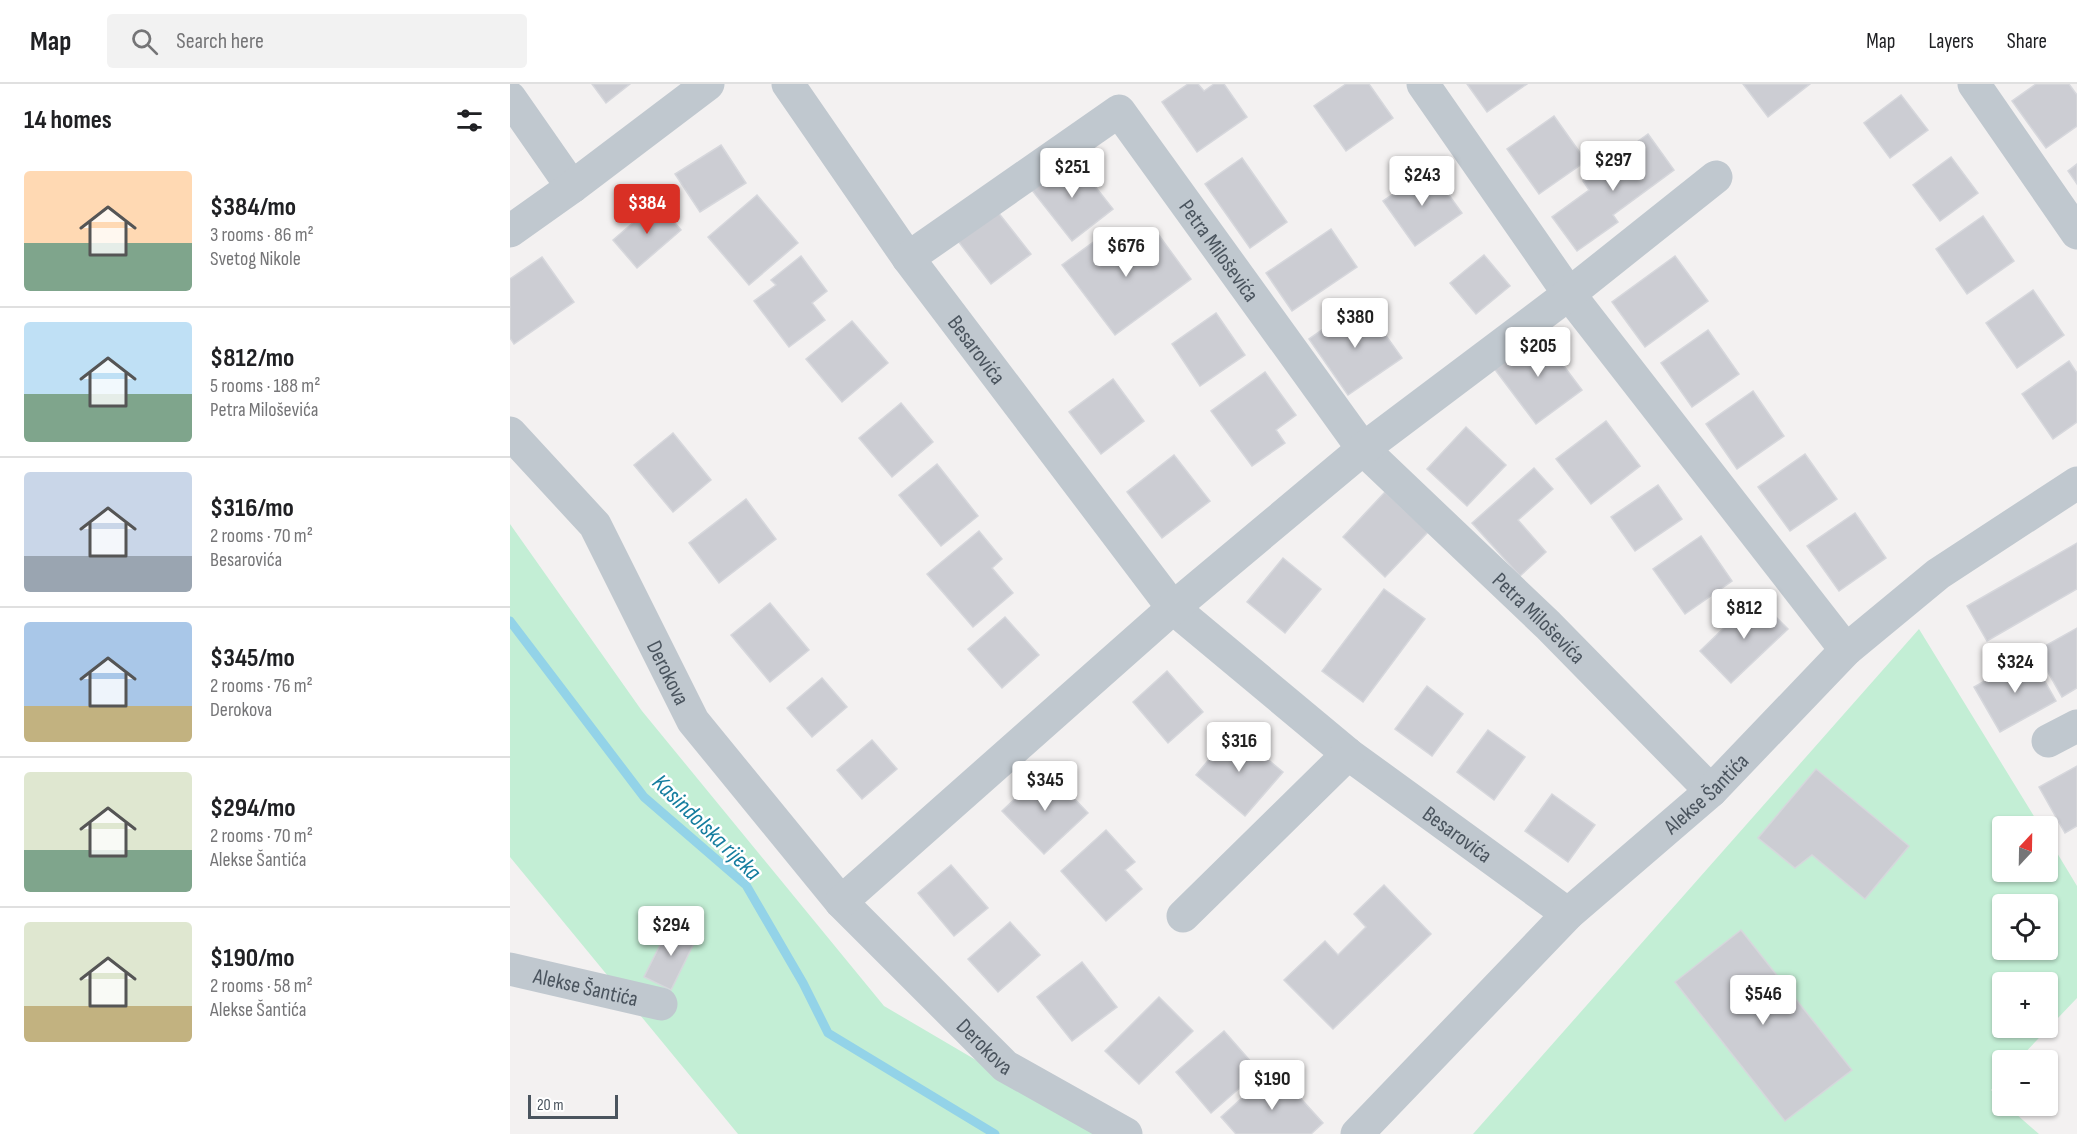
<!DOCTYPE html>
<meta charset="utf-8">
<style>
:root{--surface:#fff;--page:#f2f2f2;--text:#202124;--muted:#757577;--line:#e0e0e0;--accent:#d93025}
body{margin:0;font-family:"Sofia Sans Condensed",sans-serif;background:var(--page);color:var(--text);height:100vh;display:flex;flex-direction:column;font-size:22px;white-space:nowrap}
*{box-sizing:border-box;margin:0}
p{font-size:20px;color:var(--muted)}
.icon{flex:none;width:33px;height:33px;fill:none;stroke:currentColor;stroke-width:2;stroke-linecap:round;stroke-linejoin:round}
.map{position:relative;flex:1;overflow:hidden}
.panel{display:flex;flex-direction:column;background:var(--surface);width:510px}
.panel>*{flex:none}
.needle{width:39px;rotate:22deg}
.controls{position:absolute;left:1482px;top:732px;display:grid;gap:12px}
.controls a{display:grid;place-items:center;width:66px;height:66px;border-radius:6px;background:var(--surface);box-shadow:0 2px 4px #0004;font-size:30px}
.scale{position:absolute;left:18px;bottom:15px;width:90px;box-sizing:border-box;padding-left:6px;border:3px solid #4a545e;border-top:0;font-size:16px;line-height:21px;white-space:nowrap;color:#4a545e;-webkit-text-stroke:4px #fff;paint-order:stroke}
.price{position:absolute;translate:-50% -51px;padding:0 14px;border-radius:6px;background:#fff;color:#222;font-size:20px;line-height:39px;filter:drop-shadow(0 2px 3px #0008)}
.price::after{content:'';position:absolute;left:50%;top:36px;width:18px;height:14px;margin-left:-9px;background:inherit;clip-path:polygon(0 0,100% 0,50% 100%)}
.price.current{background:var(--accent);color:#fff}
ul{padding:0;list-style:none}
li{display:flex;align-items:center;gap:18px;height:150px;padding:0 24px}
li+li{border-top:2px solid var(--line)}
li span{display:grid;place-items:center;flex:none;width:168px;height:120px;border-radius:6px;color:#555}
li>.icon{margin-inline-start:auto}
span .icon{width:72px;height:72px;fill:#fffc;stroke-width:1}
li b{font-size:26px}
h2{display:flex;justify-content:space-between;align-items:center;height:72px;padding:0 24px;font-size:26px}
header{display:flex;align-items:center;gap:36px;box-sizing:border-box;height:84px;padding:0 30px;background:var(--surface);border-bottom:2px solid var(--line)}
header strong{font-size:28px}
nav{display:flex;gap:33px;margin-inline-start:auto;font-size:21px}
.search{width:420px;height:54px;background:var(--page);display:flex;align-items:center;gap:15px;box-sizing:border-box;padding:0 21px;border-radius:6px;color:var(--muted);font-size:22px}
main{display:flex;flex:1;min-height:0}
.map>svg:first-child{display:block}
.green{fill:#c3eed5;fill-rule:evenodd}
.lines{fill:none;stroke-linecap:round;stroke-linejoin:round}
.stream{stroke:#93d3e8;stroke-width:9}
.building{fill:#cccdd3;stroke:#d6d7dc;stroke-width:1.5}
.street{stroke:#c0c8cf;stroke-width:33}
.labels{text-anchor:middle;stroke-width:5;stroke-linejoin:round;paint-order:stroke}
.street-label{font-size:22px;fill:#4a545e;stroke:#fff}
.water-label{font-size:24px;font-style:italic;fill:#157d9f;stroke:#fff}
</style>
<header>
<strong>Map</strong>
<div class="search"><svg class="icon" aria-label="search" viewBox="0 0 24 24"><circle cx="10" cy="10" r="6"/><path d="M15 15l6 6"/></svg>Search here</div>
<nav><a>Map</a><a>Layers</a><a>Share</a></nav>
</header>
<main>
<section class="panel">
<h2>14 homes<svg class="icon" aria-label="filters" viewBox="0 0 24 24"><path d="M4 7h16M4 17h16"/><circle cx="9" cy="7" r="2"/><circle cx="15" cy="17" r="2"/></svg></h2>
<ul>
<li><span style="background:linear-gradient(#ffd9b3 60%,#7fa58c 0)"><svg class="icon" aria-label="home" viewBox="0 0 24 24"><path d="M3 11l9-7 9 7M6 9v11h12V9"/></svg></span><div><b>$384/mo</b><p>3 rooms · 86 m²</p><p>Svetog Nikole</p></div></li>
<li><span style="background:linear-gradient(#bfe0f5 60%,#7fa58c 0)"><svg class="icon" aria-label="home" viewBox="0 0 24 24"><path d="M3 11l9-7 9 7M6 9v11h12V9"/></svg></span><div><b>$812/mo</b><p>5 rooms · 188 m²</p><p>Petra Miloševića</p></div></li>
<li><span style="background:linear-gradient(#c9d6e8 70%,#9aa5b1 0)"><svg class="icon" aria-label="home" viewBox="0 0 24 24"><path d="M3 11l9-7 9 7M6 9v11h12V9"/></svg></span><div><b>$316/mo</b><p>2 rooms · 70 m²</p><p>Besarovića</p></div></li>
<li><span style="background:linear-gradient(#a9c7e8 70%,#c2b280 0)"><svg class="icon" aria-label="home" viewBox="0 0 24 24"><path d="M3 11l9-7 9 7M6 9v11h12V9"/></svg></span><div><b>$345/mo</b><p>2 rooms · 76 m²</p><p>Derokova</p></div></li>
<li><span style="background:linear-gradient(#dfe7d0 65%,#7fa58c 0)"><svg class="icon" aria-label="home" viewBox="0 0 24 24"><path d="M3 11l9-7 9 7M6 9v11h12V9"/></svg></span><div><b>$294/mo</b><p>2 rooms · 70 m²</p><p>Alekse Šantića</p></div></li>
<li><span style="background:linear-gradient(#dfe7d0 70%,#c2b280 0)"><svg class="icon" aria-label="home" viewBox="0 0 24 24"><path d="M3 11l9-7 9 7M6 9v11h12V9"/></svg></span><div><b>$190/mo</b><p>2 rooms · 58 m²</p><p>Alekse Šantića</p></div></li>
</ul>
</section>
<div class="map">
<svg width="1567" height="1050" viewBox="0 0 1567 1050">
<rect width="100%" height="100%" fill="#f3f1f1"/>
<!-- green -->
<g class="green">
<polygon points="0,440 132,627 374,922 592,1050 228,1050 0,773"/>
<path d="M 1409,545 L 1530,742 L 1492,742 L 1492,788 L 1538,788 L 1538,754 L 1567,802 L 1567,914 L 1508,976 L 1492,976 L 1492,994 L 1481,1006 L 1492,1017 L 1492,1022 L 1497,1022 L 1529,1050 L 963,1050 ZM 1492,820 L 1538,820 L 1538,866 L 1492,866 ZM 1492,898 L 1538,898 L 1538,944 L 1492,944 Z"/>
</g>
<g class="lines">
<!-- stream -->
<polyline class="stream" points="0,537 134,713 236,801 293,899 318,949 485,1050"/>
</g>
<!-- building -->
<g class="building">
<polygon points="82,0 120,0 96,19"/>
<polygon points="678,0 688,0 694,7 704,0 714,0 737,33 687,68 652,18"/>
<polygon points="836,0 859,0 883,34 836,67 804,22"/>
<polygon points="957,0 1017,0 977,28"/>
<polygon points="1233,0 1300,0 1258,33"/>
<polygon points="1526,0 1559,0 1567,11 1567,42 1536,64 1502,17"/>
<polygon points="1391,11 1418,46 1380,74 1354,39"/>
<polygon points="1044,32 1076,77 1029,110 997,65"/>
<polygon points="1138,50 1164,86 1103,131 1108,138 1067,167 1042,133 1079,106 1073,97"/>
<polygon points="211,61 236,99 190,128 165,90"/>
<polygon points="562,73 603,125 562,157 521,105"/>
<polygon points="1441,73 1468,109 1430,137 1403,101"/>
<polygon points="732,74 777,138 740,164 695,100"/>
<polygon points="1567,80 1567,100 1558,87"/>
<polygon points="920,85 952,129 905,162 873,117"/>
<polygon points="247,111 288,159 239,201 198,153"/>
<polygon points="147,118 171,146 127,184 103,156"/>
<polygon points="487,127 521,170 481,200 448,157"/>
<polygon points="1473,132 1504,177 1457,210 1426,165"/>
<polygon points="821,145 847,183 782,227 756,189"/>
<polygon points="645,146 681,195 605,251 552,181 593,151 609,172"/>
<polygon points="974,171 1000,202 966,230 940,199"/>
<polygon points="291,172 317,207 302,219 315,236 279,263 244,217 266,201 261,196"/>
<polygon points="1165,172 1198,217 1135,263 1102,218"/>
<polygon points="32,173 64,218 4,260 0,254 0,195"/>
<polygon points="1523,206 1554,251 1507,284 1476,239"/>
<polygon points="852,218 892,274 838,311 799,255"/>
<polygon points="706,229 735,271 690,302 662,260"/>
<polygon points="342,237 378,279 332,318 296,275"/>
<polygon points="1198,246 1229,290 1182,323 1151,279"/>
<polygon points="1029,249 1072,306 1026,340 983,283"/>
<polygon points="1559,277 1567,289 1567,338 1543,355 1512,310"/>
<polygon points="755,288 786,331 766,346 775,359 742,382 701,327"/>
<polygon points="603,295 634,337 591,370 559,328"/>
<polygon points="1243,307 1274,352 1227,385 1196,340"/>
<polygon points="391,319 423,358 382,393 349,354"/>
<polygon points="1096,337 1130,382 1081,420 1046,375"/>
<polygon points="956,343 996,381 957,422 917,385"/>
<polygon points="163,349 201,396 163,428 124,381"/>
<polygon points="1295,370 1327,415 1280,447 1248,403"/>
<polygon points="664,371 700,417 652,454 617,408"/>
<polygon points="427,380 468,432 431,462 389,411"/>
<polygon points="1024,384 1043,405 1008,436 1036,468 1010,492 962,439"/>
<polygon points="1148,401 1172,435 1125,467 1101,433"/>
<polygon points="875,408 918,448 875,493 833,453"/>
<polygon points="236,415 266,455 209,499 179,459"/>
<polygon points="1345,429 1376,474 1329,507 1297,462"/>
<polygon points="469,447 492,475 482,484 503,509 463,543 417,490"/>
<polygon points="1191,452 1222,497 1175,530 1143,485"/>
<polygon points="1567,459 1567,505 1477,557 1457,522"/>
<polygon points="773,474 811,505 775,549 737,518"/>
<polygon points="874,505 915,535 853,618 812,587"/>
<polygon points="1246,513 1278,545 1221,599 1190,567"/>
<polygon points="260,519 299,566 260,598 221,551"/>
<polygon points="495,533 529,571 492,604 458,565"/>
<polygon points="1567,544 1567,604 1552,613 1526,567"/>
<polygon points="1520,571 1546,617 1490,648 1464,603"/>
<polygon points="657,587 693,628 658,659 623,618"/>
<polygon points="312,594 337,623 302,653 277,624"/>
<polygon points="917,602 953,630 922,672 885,645"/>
<polygon points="978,646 1015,673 984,716 947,688"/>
<polygon points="723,647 773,688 735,732 686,691"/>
<polygon points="362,656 387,685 352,715 327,686"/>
<polygon points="1567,682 1567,742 1555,749 1529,703"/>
<polygon points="536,685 578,729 534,770 492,727"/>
<polygon points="1306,685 1399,762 1355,815 1302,771 1285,784 1248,754"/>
<polygon points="1042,710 1085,741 1058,778 1015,747"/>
<polygon points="596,746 625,778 615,786 632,805 596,837 551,787"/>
<polygon points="441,781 478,824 444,852 408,809"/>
<polygon points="874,801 921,850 823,945 774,896 815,857 828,871 856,843 844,830"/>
<polygon points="500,838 530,871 488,908 458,875"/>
<polygon points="160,841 187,853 161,906 134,893"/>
<polygon points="1231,846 1342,986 1275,1037 1165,898"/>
<polygon points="572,878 607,923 562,957 527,913"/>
<polygon points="649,913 683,947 629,1000 595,967"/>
<polygon points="714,947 749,987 701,1029 666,988"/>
<polygon points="764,985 813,1039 801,1050 726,1050 711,1033"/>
</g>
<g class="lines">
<!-- street -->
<g class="street">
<path id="s1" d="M 278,0 L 398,174 L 663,524 L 838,670 L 1058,830"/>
<polyline points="913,0 1059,210 1336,566"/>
<polyline points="1464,0 1567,149"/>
<polyline points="0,14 62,103"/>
<polyline points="0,147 62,103 198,0"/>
<path id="s2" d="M 398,174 L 609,27 L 853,365 L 1038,541 L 1201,707"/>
<path id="s3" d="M 0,349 L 85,441 L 183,637 L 331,818 L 495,982 L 616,1050"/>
<polyline points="1538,657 1567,642"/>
<polyline points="331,818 663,524 853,365 1059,210 1206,93"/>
<polyline points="673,832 838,670"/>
<path id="s4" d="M 0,885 L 151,920"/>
<path id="s5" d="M 847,1050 L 1058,830 L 1201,707 L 1336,566 L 1428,490 L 1567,399"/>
</g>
</g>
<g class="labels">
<!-- street labels -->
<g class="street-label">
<text dy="8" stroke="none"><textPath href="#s2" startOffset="429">Petra Miloševića</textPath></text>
<text dy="8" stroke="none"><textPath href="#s1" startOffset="326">Besarovića</textPath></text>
<text dy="8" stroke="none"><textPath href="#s2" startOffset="918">Petra Miloševića</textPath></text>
<text dy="8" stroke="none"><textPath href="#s3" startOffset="290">Derokova</textPath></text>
<text dy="8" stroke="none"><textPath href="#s5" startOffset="488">Alekse Šantića</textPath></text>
<text dy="8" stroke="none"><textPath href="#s1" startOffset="1014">Besarovića</textPath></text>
<text dy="8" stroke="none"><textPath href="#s4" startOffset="78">Alekse Šantića</textPath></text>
<text dy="8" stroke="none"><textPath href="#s3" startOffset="782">Derokova</textPath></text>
</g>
<!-- water labels -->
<g class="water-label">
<text transform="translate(197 743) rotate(44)" y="8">Kasindolska rijeka</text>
</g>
</g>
</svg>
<div class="controls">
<a><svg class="needle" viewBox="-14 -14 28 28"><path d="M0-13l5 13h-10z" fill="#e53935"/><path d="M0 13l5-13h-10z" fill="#757577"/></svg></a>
<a><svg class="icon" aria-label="locate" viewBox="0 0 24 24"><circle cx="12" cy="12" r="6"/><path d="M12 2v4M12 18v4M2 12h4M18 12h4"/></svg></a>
<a>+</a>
<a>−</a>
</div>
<div class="scale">20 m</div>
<b class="price" style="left:1103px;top:108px">$297</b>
<b class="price" style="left:562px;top:115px">$251</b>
<b class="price" style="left:912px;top:123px">$243</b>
<b class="price current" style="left:137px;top:151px">$384</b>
<b class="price" style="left:616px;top:194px">$676</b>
<b class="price" style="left:845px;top:265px">$380</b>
<b class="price" style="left:1028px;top:294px">$205</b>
<b class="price" style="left:1234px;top:556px">$812</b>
<b class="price" style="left:1505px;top:610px">$324</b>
<b class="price" style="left:729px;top:689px">$316</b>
<b class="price" style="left:535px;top:728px">$345</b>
<b class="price" style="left:161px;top:873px">$294</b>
<b class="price" style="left:1253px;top:942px">$546</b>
<b class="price" style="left:762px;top:1027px">$190</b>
</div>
</main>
